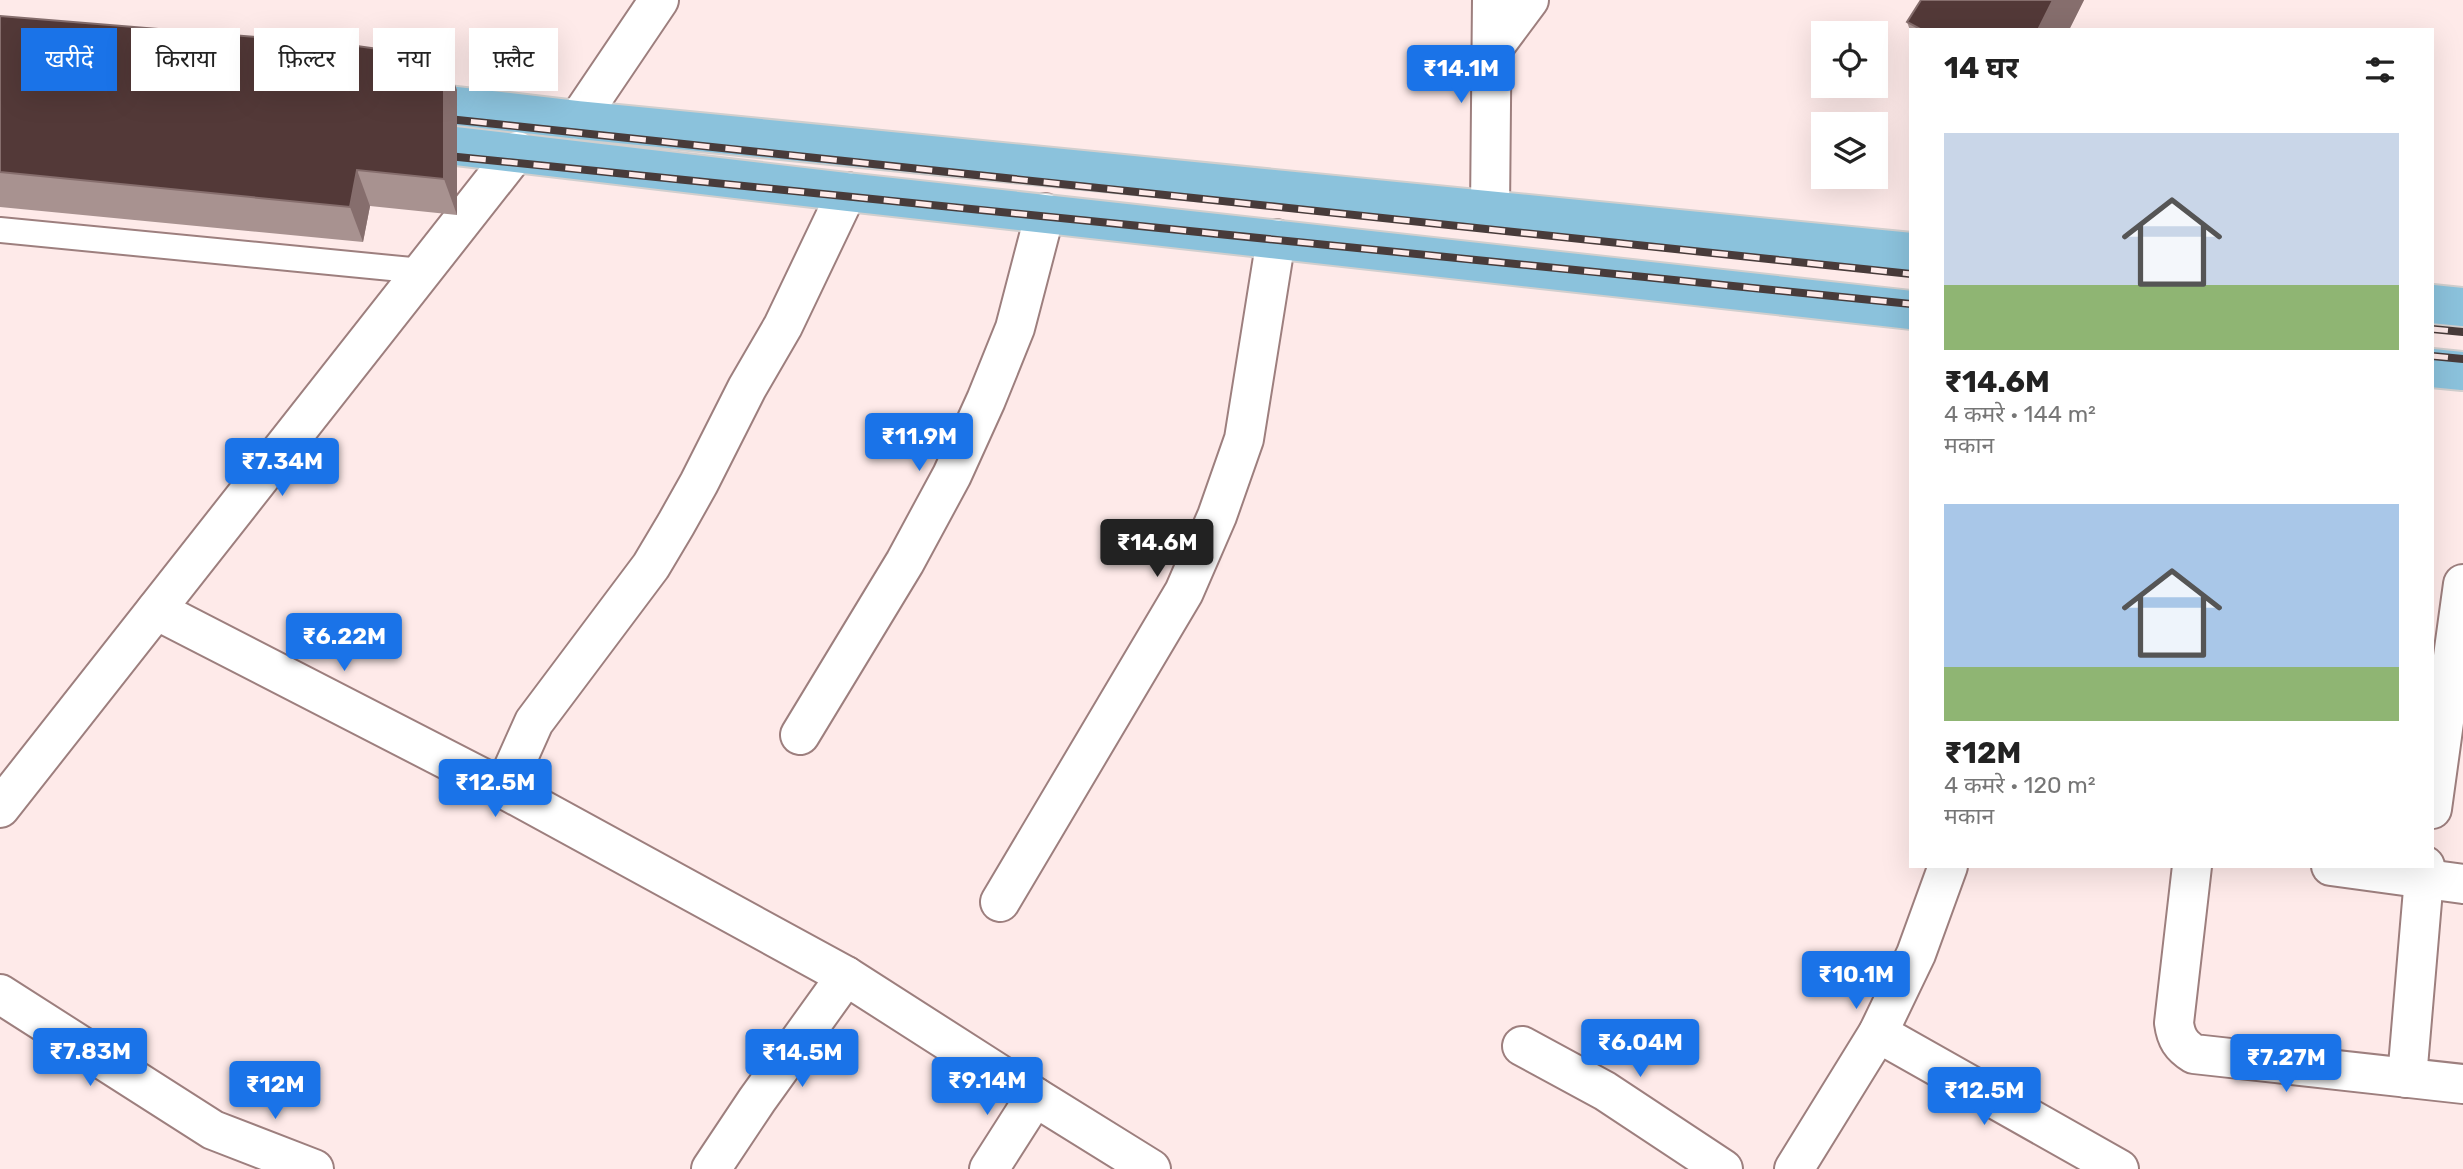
<!DOCTYPE html>
<html lang="hi">
<meta charset="utf-8">
<style>
:root{--surface:#fff;--page:#f6f6f6;--text:#222;--muted:#767676;--accent:#1a73e8}
body{margin:0;font-family:Rubik,"Noto Sans Devanagari",sans-serif;background:var(--page);color:var(--text);height:100vh;display:flex;flex-direction:column;font-size:26px;white-space:nowrap}
*{box-sizing:border-box;margin:0}
p{font-size:23px;color:var(--muted)}
.icon{flex:none;width:38px;height:38px;fill:none;stroke:currentColor;stroke-width:2;stroke-linecap:round;stroke-linejoin:round}
.map{position:relative;flex:1;overflow:hidden}
.drawer{position:absolute;left:1909px;top:28px;width:525px;height:840px;display:flex;flex-direction:column;background:var(--surface);border-radius:0px;box-shadow:0 7px 28px #0002}
.drawer>*{flex:none}
.hud{position:absolute;left:21px;top:28px;width:665px;height:63px;display:flex;gap:14px}
.controls{position:absolute;left:1811px;top:21px;display:grid;gap:14px}
.controls a{display:grid;place-items:center;width:77px;height:77px;border-radius:0px;background:var(--surface);box-shadow:0 7px 28px #0002;font-size:35px}
.price{position:absolute;translate:-50% -60px;padding:0 16px;border-radius:7px;background:var(--accent);color:#fff;font-size:23px;line-height:46px;filter:drop-shadow(0 2px 4px #0008)}
.price::after{content:'';position:absolute;left:50%;top:42px;width:21px;height:16px;margin-left:-10px;background:inherit;clip-path:polygon(0 0,100% 0,50% 100%)}
.price.on{background:#222;color:#fff}
ul{padding:0;list-style:none}
li{display:grid;align-content:center;gap:14px;height:371px;padding:0 35px}
li span{display:grid;place-items:center;height:217px;border-radius:0px;color:#555}
li>.icon{margin-inline-start:auto}
span .icon{width:126px;height:126px;fill:#fffc;stroke-width:1}
li b{font-size:30px}
h2{display:flex;justify-content:space-between;align-items:center;height:84px;padding:0 35px;font-size:30px}
.pill{padding:0 24px;border-radius:0px;background:var(--surface);box-shadow:0 7px 28px #0002;font-size:24px;line-height:63px}
.pill.on{background:var(--accent);color:#fff}
.map>svg:first-child{display:block}
.lines{fill:none;stroke-linecap:round;stroke-linejoin:round}
.service-casing{stroke:#9d7f7e;stroke-width:28}
.minor-casing{stroke:#9d7f7e;stroke-width:42}
.tertiary-casing{stroke:#9d7f7e;stroke-width:42}
.primary-casing{stroke:#d1cfce;stroke-width:42}
.service{stroke:#fff;stroke-width:24}
.minor{stroke:#fff;stroke-width:38}
.tertiary{stroke:#fff;stroke-width:38}
.primary{stroke:#8bc2dc;stroke-width:38}
.rail-casing{stroke:#483b3a;stroke-width:8}
.rail{stroke:#feeae9;stroke-width:5;stroke-dasharray:16;stroke-linecap:butt}
.wall{fill:#a89290}
.shaded-wall{fill:#866e6d}
.building{fill:#533938;stroke:#866e6d;stroke-width:2}
</style>
<div class="map">
<svg width="2463" height="1169" viewBox="0 0 2463 1169">
<rect width="100%" height="100%" fill="#feeae9"/>
<g class="lines">
<!-- service casing -->
<g class="service-casing">
<polyline id="service" points="0,230 422,271"/>
</g>
<!-- minor casing -->
<g class="minor-casing">
<g id="minor">
<polyline points="1491,51 1529,0"/>
<polyline points="578,120 659,0"/>
<polyline points="847,192 783,326 747,388 699,483 676,524 651,566 534,722 504,789 846,976 1035,1097 1151,1169"/>
<polyline points="1490,210 1492,0"/>
<polyline points="156,610 504,789"/>
<polyline points="800,735 905,562 952,475 986,400 1015,328 1045,213"/>
<polyline points="2432,809 2463,584"/>
<path d="M 2192,866 L 2174,1023 C 2176,1038 2181,1046 2194,1054 L 2463,1084"/>
<polyline points="2331,866 2463,884"/>
<polyline points="1000,902 1184,592 1217,516 1244,439 1276,239"/>
<polyline points="0,994 213,1130 314,1169"/>
<polyline points="1878,1033 2119,1169"/>
<polyline points="1522,1046 1605,1091 1723,1169"/>
<polyline points="2407,1078 2425,866"/>
<polyline points="711,1169 757,1100 846,976"/>
<polyline points="989,1169 1035,1097"/>
<polyline points="1794,1169 1878,1033 1916,954 1948,866"/>
</g>
</g>
<!-- tertiary casing -->
<g class="tertiary-casing">
<polyline id="tertiary" points="0,808 517,151"/>
</g>
<!-- primary casing -->
<g class="primary-casing">
<g id="primary">
<polyline points="405,100 578,120 1911,252"/>
<polyline points="404,140 847,192 1911,310"/>
<polyline points="2432,304 2463,307"/>
<polyline points="2432,368 2463,371"/>
</g>
</g>
<!-- service -->
<use href="#service" class="service"/>
<!-- minor -->
<use href="#minor" class="minor"/>
<!-- tertiary -->
<use href="#tertiary" class="tertiary"/>
<!-- primary -->
<use href="#primary" class="primary"/>
<!-- rail casing -->
<g class="rail-casing">
<g id="rail">
<polyline points="439,118 1911,274"/>
<polyline points="438,155 1911,304"/>
<polyline points="2432,329 2463,332"/>
<polyline points="2432,356 2463,359"/>
</g>
</g>
<!-- rail -->
<use href="#rail" class="rail"/>
</g>
<!-- wall -->
<g class="wall">
<polygon points="1921,0 2084,0 2069,30 1911,30 1911,33 1907,22"/>
<polygon points="0,16 457,90 457,215 370,206 363,242 0,207"/>
</g>
<!-- shaded-wall -->
<g class="shaded-wall">
<polygon points="2053,0 2084,0 2069,30 2038,30"/>
<polygon points="444,54 457,90 457,215 444,179"/>
<polygon points="357,170 370,206 363,242 350,207"/>
</g>
<!-- building -->
<g class="building">
<polygon points="1921,0 2053,0 2038,30 1922,30 1907,22"/>
<polygon points="0,16 343,44 392,51 444,54 444,179 357,170 350,207 0,172"/>
</g>
</svg>
<div class="controls">
<a><svg class="icon" aria-label="locate" viewBox="0 0 24 24"><circle cx="12" cy="12" r="6"/><path d="M12 2v4M12 18v4M2 12h4M18 12h4"/></svg></a>
<a><svg class="icon" aria-label="layers" viewBox="0 0 24 24"><path d="M12 4l9 5-9 5-9-5zM3 14l9 5 9-5"/></svg></a>
</div>
<b class="price" style="left:1461px;top:105px">₹14.1M</b>
<b class="price" style="left:919px;top:473px">₹11.9M</b>
<b class="price" style="left:282px;top:498px">₹7.34M</b>
<b class="price on" style="left:1157px;top:579px">₹14.6M</b>
<b class="price" style="left:344px;top:673px">₹6.22M</b>
<b class="price" style="left:495px;top:819px">₹12.5M</b>
<b class="price" style="left:1856px;top:1011px">₹10.1M</b>
<b class="price" style="left:1640px;top:1079px">₹6.04M</b>
<b class="price" style="left:90px;top:1088px">₹7.83M</b>
<b class="price" style="left:802px;top:1089px">₹14.5M</b>
<b class="price" style="left:2286px;top:1094px">₹7.27M</b>
<b class="price" style="left:987px;top:1117px">₹9.14M</b>
<b class="price" style="left:275px;top:1121px">₹12M</b>
<b class="price" style="left:1984px;top:1127px">₹12.5M</b>
<div class="hud">
<a class="pill on">खरीदें</a>
<a class="pill">किराया</a>
<a class="pill">फ़िल्टर</a>
<a class="pill">नया</a>
<a class="pill">फ़्लैट</a>
</div>
<section class="drawer">
<h2>14 घर<svg class="icon" aria-label="filters" viewBox="0 0 24 24"><path d="M4 7h16M4 17h16"/><circle cx="9" cy="7" r="2"/><circle cx="15" cy="17" r="2"/></svg></h2>
<ul>
<li><span style="background:linear-gradient(#c9d6e8 70%,#8fb573 0)"><svg class="icon" aria-label="home" viewBox="0 0 24 24"><path d="M3 11l9-7 9 7M6 9v11h12V9"/></svg></span><div><b>₹14.6M</b><p>4 कमरे · 144 m²</p><p>मकान</p></div></li>
<li><span style="background:linear-gradient(#a9c7e8 75%,#8fb573 0)"><svg class="icon" aria-label="home" viewBox="0 0 24 24"><path d="M3 11l9-7 9 7M6 9v11h12V9"/></svg></span><div><b>₹12M</b><p>4 कमरे · 120 m²</p><p>मकान</p></div></li>
</ul>
</section>
</div>
